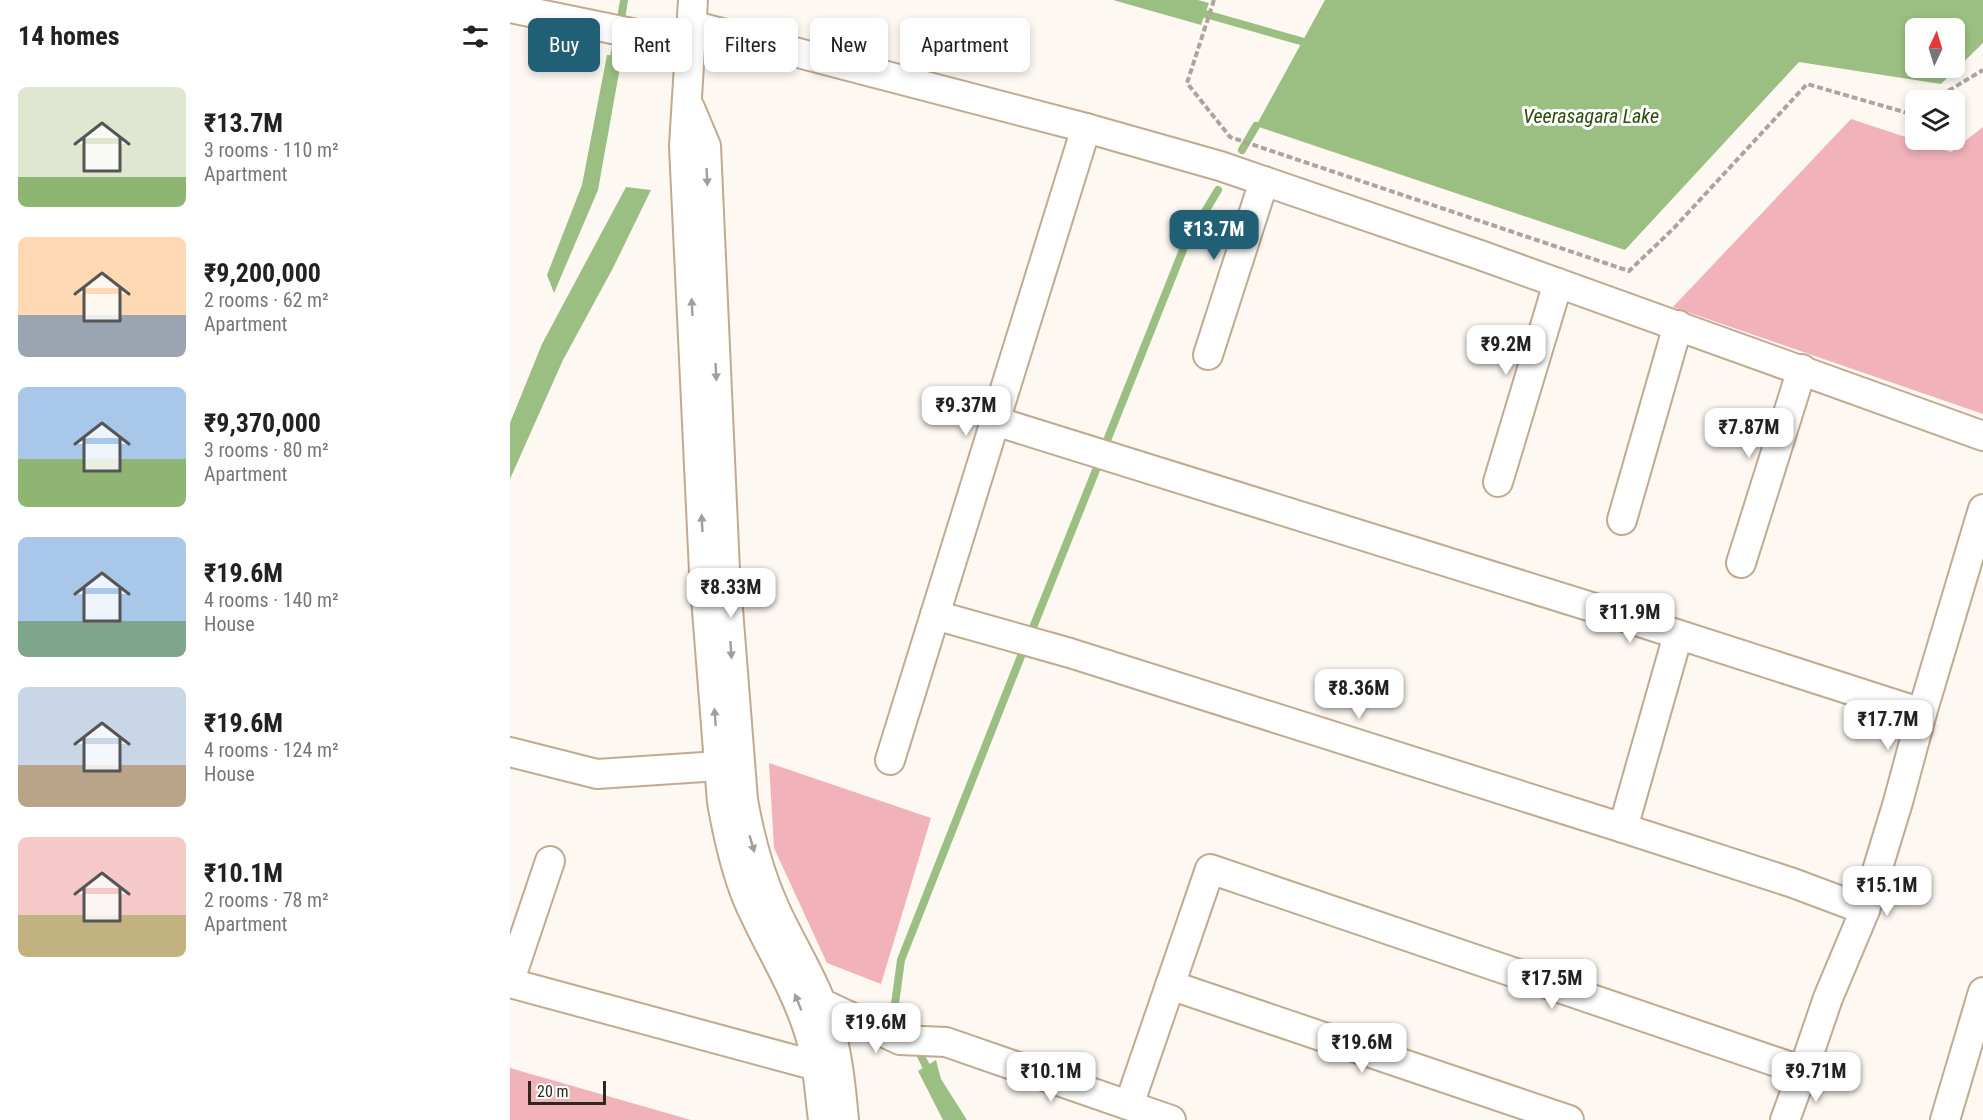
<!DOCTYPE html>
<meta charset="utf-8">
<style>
:root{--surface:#fff;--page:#f6f6f6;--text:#222;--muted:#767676;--accent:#215f75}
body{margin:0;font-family:"Roboto Condensed",sans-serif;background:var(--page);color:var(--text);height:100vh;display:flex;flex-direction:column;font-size:22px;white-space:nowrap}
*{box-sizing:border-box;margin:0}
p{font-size:20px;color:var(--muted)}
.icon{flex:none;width:33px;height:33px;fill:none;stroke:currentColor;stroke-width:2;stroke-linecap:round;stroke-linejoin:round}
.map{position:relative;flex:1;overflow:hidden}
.panel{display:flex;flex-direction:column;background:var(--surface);width:510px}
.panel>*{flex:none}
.top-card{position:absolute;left:18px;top:18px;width:570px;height:54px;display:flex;gap:12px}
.needle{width:39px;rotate:4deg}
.buttons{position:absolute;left:1395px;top:18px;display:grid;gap:12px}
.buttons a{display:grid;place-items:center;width:60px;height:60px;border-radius:9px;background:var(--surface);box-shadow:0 3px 9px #0003;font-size:30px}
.scale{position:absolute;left:18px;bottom:15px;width:78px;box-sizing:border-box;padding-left:6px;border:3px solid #30271c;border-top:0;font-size:16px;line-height:21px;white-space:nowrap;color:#30271c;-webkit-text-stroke:4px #fff;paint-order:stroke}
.price{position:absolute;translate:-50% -51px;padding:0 14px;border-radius:12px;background:#fff;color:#222;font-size:20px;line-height:39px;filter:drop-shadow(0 2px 3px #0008)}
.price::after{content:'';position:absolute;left:50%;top:36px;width:18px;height:14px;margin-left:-9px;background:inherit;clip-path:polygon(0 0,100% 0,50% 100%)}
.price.active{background:var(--accent);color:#fff}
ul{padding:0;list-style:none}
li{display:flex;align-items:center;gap:18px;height:150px;padding:0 18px}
li span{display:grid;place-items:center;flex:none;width:168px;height:120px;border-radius:9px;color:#555}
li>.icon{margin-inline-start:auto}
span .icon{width:72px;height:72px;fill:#fffc;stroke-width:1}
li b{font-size:26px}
h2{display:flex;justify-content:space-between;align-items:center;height:72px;padding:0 18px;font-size:26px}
.tag{padding:0 21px;border-radius:9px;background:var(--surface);box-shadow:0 3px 9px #0003;font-size:21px;line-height:54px}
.tag.active{background:var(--accent);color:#fff}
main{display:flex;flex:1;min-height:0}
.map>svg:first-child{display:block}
.green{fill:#f1b2ba}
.water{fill:#9bbf82;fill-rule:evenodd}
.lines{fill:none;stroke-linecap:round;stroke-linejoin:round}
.stream{stroke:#9bbf82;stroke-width:8}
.minor-casing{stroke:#c1aa90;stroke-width:32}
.path{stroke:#aba59d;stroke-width:4;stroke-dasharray:6 3;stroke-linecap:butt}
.minor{stroke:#fff;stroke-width:28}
.oneway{fill:#a29e99}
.labels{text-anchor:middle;stroke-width:6;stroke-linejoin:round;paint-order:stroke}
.water-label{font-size:20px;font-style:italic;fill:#2b4c0b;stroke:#fff}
</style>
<main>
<section class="panel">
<h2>14 homes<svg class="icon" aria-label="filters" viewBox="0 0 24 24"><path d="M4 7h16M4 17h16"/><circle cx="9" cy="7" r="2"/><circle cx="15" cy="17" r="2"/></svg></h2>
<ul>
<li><span style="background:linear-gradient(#dfe7d0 75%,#8fb573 0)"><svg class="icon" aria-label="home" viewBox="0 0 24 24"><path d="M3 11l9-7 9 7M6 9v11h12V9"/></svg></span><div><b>₹13.7M</b><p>3 rooms · 110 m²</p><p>Apartment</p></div></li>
<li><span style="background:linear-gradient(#ffd9b3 65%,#9aa5b1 0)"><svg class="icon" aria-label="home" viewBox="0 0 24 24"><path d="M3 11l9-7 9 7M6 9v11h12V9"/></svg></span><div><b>₹9,200,000</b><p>2 rooms · 62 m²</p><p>Apartment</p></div></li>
<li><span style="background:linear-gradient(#a9c7e8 60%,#8fb573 0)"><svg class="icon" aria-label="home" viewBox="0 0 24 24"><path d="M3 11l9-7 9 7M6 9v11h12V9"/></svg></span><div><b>₹9,370,000</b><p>3 rooms · 80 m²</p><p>Apartment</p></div></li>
<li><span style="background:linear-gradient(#a9c7e8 70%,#7fa58c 0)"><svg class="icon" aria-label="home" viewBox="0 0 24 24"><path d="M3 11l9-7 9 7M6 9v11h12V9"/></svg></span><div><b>₹19.6M</b><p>4 rooms · 140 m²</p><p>House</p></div></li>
<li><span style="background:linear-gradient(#c9d6e8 65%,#b9a48a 0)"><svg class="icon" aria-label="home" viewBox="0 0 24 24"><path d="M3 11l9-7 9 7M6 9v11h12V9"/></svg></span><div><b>₹19.6M</b><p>4 rooms · 124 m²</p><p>House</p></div></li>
<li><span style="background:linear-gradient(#f6c9c9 65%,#c2b280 0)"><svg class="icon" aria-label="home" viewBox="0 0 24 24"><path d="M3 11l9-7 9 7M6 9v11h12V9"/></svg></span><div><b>₹10.1M</b><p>2 rooms · 78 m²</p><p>Apartment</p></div></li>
</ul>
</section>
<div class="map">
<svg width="1473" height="1120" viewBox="0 0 1473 1120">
<rect width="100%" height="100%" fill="#fdf8f2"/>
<!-- green -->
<g class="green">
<polygon points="1341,119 1441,152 1473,127 1473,414 1163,307"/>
<polygon points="259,763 421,818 371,984 317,963 264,848"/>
<polygon points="0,1068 181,1120 0,1120"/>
</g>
<!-- water -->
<g class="water">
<polygon points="603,0 688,0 699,3 691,25"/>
<path d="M 815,0 L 1473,0 L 1473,43 L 1431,84 L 1289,62 L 1115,250 L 746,126 ZM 1444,28 L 1444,68 L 1406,68 L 1406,28 Z"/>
<polygon points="97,55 112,56 88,190 44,293 37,275 72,185"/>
<polygon points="116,187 141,190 103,268 53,360 0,479 0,423 32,344"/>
<polygon points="426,1060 431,1079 457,1120 433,1120 408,1071"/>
</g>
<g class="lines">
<!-- stream -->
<g class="stream">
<polyline points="685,11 801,44"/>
<polyline points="110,25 114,0"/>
<polyline points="103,63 108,37"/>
<polyline points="732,150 746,126"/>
<polyline points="594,448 675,245 708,190"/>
<polyline points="520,635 590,460"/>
<polyline points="400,1035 385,1004 391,960 515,646"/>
<polyline points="406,1046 421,1076"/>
</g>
<!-- minor casing -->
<g class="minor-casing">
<g id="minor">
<path d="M 183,0 L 174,146 L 194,572 L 212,802 C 218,836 225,869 238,900 C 257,944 283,983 298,1029 C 308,1059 309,1089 313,1120"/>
<polyline points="0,8 180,45"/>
<polyline points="181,25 576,128 710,166 970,255 1473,436"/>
<path d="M 180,108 L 196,146 L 215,571 L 233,800 C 240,839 250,877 267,913 C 285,951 307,985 319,1025 C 328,1056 331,1088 334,1120"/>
<polyline points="698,355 754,181"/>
<polyline points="485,421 1120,619 1412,713 1473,509"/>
<polyline points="988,482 1048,283"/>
<polyline points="1112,520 1168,325"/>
<polyline points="1231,563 1292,369"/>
<polyline points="425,615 560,653 1113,828 1168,635"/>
<polyline points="0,752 87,774 209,766"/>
<polyline points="380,760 576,128"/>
<polyline points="1113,828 1283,883 1355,910 1388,802 1412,713"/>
<polyline points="0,980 40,861"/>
<polyline points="0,983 307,1066"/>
<polyline points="660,985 1059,1120"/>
<polyline points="311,1003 390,1040 436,1042 661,1120"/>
<polyline points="619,1105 700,869 1293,1071 1318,998 1355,910"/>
<polyline points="1275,1120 1293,1071"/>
<polyline points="1435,1120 1473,992"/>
</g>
</g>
<!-- path -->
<g class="path">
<polyline points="704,0 677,83 720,137 1119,271 1163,229 1297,84 1401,114 1406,111"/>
<polyline points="1423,100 1473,70"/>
</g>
<!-- minor -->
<use href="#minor" class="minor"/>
</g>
<!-- one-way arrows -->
<defs><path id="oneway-solid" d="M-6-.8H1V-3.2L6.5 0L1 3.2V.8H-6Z" transform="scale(1.5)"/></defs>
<g class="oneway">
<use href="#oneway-solid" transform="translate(197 177) rotate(87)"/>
<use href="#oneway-solid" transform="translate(182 307) rotate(-93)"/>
<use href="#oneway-solid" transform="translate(206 372) rotate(87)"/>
<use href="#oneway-solid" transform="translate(192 523) rotate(-93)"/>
<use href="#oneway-solid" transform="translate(221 650) rotate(86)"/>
<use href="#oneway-solid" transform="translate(205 717) rotate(-94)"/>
<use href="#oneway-solid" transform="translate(242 844) rotate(74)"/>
<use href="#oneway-solid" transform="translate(288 1002) rotate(-112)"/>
</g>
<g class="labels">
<!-- water labels -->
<g class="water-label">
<text x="1081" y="123">Veerasagara Lake</text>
</g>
</g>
</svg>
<div class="buttons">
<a><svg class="needle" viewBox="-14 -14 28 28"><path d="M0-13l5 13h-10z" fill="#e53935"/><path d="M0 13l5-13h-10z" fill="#767676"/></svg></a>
<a><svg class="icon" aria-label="layers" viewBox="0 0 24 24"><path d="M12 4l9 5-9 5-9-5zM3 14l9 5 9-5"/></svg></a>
</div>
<div class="scale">20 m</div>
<b class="price active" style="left:704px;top:261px">₹13.7M</b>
<b class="price" style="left:996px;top:376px">₹9.2M</b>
<b class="price" style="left:456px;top:437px">₹9.37M</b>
<b class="price" style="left:1239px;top:459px">₹7.87M</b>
<b class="price" style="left:221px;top:619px">₹8.33M</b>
<b class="price" style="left:1120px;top:644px">₹11.9M</b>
<b class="price" style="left:849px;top:720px">₹8.36M</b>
<b class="price" style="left:1378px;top:751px">₹17.7M</b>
<b class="price" style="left:1377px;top:917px">₹15.1M</b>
<b class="price" style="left:1042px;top:1010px">₹17.5M</b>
<b class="price" style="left:366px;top:1054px">₹19.6M</b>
<b class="price" style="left:852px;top:1074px">₹19.6M</b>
<b class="price" style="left:541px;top:1103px">₹10.1M</b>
<b class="price" style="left:1306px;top:1103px">₹9.71M</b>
<div class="top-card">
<a class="tag active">Buy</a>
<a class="tag">Rent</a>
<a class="tag">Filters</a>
<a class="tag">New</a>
<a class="tag">Apartment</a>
</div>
</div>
</main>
